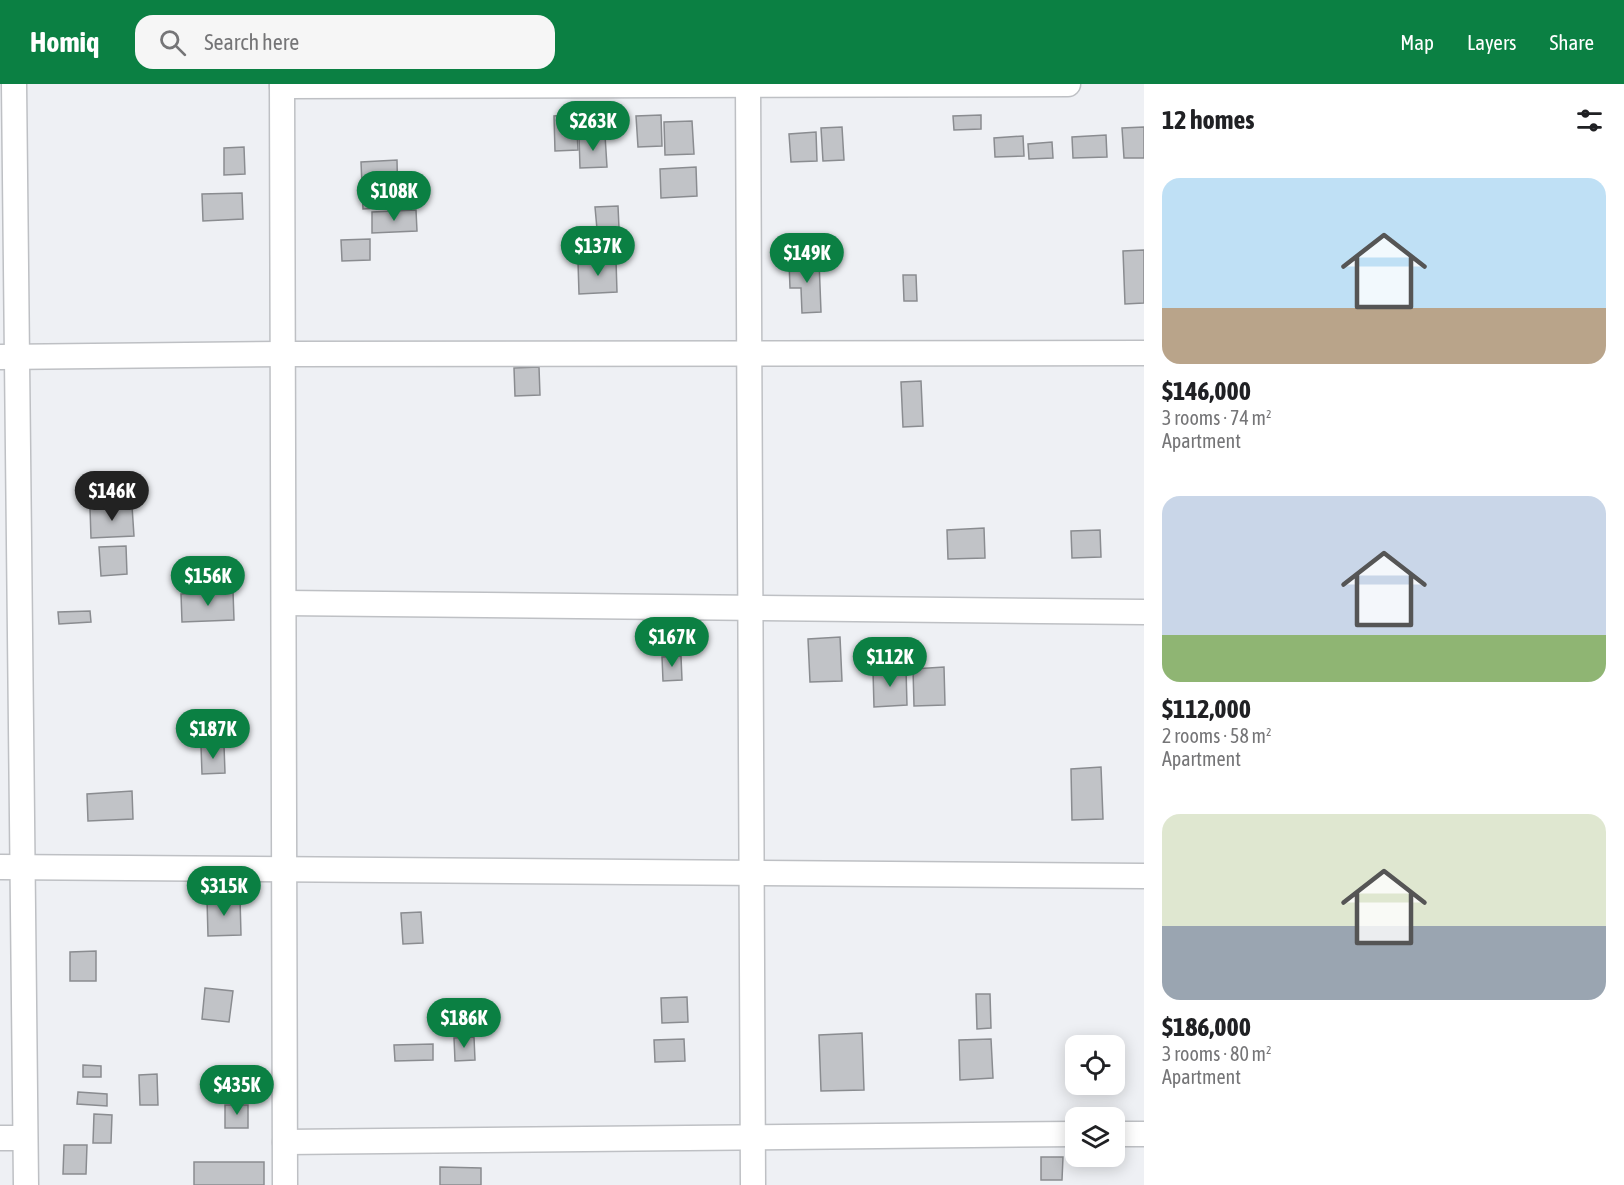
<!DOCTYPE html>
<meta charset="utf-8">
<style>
:root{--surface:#fff;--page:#f6f6f6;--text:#202124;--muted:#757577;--accent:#0b8043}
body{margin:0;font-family:"Asap Condensed",sans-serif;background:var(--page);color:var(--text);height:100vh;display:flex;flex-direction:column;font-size:22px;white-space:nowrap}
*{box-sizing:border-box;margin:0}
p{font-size:20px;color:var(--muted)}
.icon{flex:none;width:33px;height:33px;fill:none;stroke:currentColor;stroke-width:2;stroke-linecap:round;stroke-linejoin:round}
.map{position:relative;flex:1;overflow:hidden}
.details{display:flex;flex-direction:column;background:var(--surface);width:480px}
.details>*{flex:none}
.fabs{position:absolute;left:1065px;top:951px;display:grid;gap:12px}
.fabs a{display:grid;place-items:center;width:60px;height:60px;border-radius:12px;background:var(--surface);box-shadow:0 3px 15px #0003;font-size:30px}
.price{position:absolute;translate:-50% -51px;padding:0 14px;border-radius:21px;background:var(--accent);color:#fff;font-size:20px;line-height:39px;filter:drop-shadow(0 2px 3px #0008)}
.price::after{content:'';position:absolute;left:50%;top:36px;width:18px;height:14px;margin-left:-9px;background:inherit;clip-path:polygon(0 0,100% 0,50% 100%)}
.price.selected{background:#222;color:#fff}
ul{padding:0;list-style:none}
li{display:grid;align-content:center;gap:12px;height:318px;padding:0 18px}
li span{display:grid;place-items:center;height:186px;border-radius:18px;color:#555}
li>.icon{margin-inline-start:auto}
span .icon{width:108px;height:108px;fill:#fffc;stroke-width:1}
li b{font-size:26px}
h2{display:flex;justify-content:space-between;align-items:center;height:72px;padding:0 18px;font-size:26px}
header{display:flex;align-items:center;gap:36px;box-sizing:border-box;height:84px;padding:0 30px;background:var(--accent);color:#fff}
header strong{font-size:28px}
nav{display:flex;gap:33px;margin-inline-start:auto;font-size:21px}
.search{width:420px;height:54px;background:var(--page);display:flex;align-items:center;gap:15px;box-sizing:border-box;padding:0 21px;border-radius:18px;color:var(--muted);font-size:22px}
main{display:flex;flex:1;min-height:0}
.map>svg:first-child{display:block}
.building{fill:#c1c3c7;stroke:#8a8c90;stroke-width:1.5}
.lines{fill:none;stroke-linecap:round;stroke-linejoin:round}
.minor-casing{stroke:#bec0c4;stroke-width:27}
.minor{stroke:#fff;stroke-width:24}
</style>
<header>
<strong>Homiq</strong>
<div class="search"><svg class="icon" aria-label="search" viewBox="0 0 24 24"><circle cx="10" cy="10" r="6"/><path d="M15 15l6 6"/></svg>Search here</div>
<nav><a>Map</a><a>Layers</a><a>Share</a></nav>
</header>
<main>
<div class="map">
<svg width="1144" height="1101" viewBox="0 0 1144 1101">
<rect width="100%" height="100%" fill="#eef0f4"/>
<!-- building -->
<g class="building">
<polygon points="576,30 578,66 555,67 554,32"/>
<polygon points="661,31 662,62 638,63 636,32"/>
<polygon points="981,31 981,45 954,46 953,32"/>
<polygon points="692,37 694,70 665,71 664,38"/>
<polygon points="842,43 844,76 823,77 821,44"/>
<polygon points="1144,43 1144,74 1124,74 1122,44"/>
<polygon points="816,48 817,77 791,78 789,50"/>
<polygon points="605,51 607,83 580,84 579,52"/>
<polygon points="1106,51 1107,73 1073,74 1072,53"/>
<polygon points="1023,52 1024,72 995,73 994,54"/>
<polygon points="1052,58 1053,74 1029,75 1028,60"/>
<polygon points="244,63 245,90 224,91 224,64"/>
<polygon points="397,76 398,123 363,125 361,78"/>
<polygon points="696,83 697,112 661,114 660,85"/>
<polygon points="242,109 243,135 203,137 202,110"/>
<polygon points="618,122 619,144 597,145 595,123"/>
<polygon points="416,126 417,147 372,149 372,128"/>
<polygon points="370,155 370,176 342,177 341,156"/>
<polygon points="1144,166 1144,219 1125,220 1123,167"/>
<polygon points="616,176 617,208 579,210 578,178"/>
<polygon points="819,176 821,228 802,229 801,204 790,204 789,177"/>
<polygon points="903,191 916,191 917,217 904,217"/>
<polygon points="539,283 540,311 515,312 514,284"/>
<polygon points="921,297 923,342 903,343 901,298"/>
<polygon points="132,422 134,452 91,454 90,424"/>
<polygon points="984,444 985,474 948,475 947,446"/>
<polygon points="1100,446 1101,473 1072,474 1071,447"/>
<polygon points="126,462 127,490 101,492 99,463"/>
<polygon points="233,507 234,536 182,538 181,510"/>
<polygon points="90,527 91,538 59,540 58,528"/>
<polygon points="840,553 842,597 810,598 808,555"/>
<polygon points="681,572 682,596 663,597 662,573"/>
<polygon points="944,583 945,621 914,622 913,585"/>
<polygon points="906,585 907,621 874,623 873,587"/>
<polygon points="224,661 225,689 202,690 201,662"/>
<polygon points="1101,683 1103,735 1072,736 1071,685"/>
<polygon points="132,707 133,735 88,737 87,710"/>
<polygon points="240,814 241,851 208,852 207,815"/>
<polygon points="421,828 423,859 403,860 401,829"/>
<polygon points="96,867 96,897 70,897 70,868"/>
<polygon points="205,904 233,907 229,938 202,935"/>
<polygon points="976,910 990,910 991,944 977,945"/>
<polygon points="687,913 688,938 662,939 661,914"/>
<polygon points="480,936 480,945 463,946 463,937"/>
<polygon points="862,949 864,1006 821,1007 819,951"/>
<polygon points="474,953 475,976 455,977 454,954"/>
<polygon points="684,955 685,977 655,978 654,956"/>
<polygon points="991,955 993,994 960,996 959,956"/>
<polygon points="433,960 433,976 395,977 394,961"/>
<polygon points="83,981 101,982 101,993 83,993"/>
<polygon points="157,990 158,1021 140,1021 139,991"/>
<polygon points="78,1008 107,1010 107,1022 77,1020"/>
<rect x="225" y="1021" width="23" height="23"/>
<polygon points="94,1030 112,1031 111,1059 93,1059"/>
<polygon points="64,1061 87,1061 86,1090 63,1090"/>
<polygon points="1041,1073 1063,1073 1062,1096 1041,1096"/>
<rect x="194" y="1078" width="70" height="23"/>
<polygon points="440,1083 481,1084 481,1101 440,1101"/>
</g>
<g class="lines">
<!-- minor casing -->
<g class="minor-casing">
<g id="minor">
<polyline points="14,0 26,1101"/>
<polyline points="282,0 285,1101"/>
<polyline points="748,0 753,1101"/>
<polyline points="282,2 1068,0"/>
<polyline points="0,273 283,270 1144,269"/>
<polyline points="284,519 1144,528"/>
<polyline points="0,783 1144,792"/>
<polyline points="1114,1050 1144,1050"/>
<polyline points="0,1054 25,1054"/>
<polyline points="285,1058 1076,1050"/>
</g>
</g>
<!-- minor -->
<use href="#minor" class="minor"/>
</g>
</svg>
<div class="fabs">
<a><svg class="icon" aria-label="locate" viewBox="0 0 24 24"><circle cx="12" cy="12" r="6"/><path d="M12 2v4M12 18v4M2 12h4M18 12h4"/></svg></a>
<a><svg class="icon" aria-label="layers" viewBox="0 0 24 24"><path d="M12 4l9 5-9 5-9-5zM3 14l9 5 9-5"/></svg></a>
</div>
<b class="price" style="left:593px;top:68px">$263K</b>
<b class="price" style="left:394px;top:138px">$108K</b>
<b class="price" style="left:598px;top:193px">$137K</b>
<b class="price" style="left:807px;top:200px">$149K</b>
<b class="price selected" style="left:112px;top:438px">$146K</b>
<b class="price" style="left:208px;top:523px">$156K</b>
<b class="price" style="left:672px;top:584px">$167K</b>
<b class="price" style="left:890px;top:604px">$112K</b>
<b class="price" style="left:213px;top:676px">$187K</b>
<b class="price" style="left:224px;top:833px">$315K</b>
<b class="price" style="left:464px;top:965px">$186K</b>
<b class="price" style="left:237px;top:1032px">$435K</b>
</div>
<section class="details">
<h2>12 homes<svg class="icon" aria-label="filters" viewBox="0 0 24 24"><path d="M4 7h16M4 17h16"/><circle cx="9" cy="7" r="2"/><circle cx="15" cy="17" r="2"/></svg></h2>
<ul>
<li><span style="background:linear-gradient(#bfe0f5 70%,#b9a48a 0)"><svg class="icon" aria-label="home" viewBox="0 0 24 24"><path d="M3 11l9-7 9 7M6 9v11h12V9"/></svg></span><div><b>$146,000</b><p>3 rooms · 74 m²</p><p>Apartment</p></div></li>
<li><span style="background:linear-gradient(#c9d6e8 75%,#8fb573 0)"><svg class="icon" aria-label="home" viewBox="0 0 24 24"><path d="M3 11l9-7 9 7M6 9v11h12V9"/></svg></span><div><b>$112,000</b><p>2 rooms · 58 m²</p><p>Apartment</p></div></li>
<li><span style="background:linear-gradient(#dfe7d0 60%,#9aa5b1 0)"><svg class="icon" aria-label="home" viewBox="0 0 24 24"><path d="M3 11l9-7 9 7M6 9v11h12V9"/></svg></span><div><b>$186,000</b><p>3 rooms · 80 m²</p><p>Apartment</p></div></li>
</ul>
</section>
</main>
